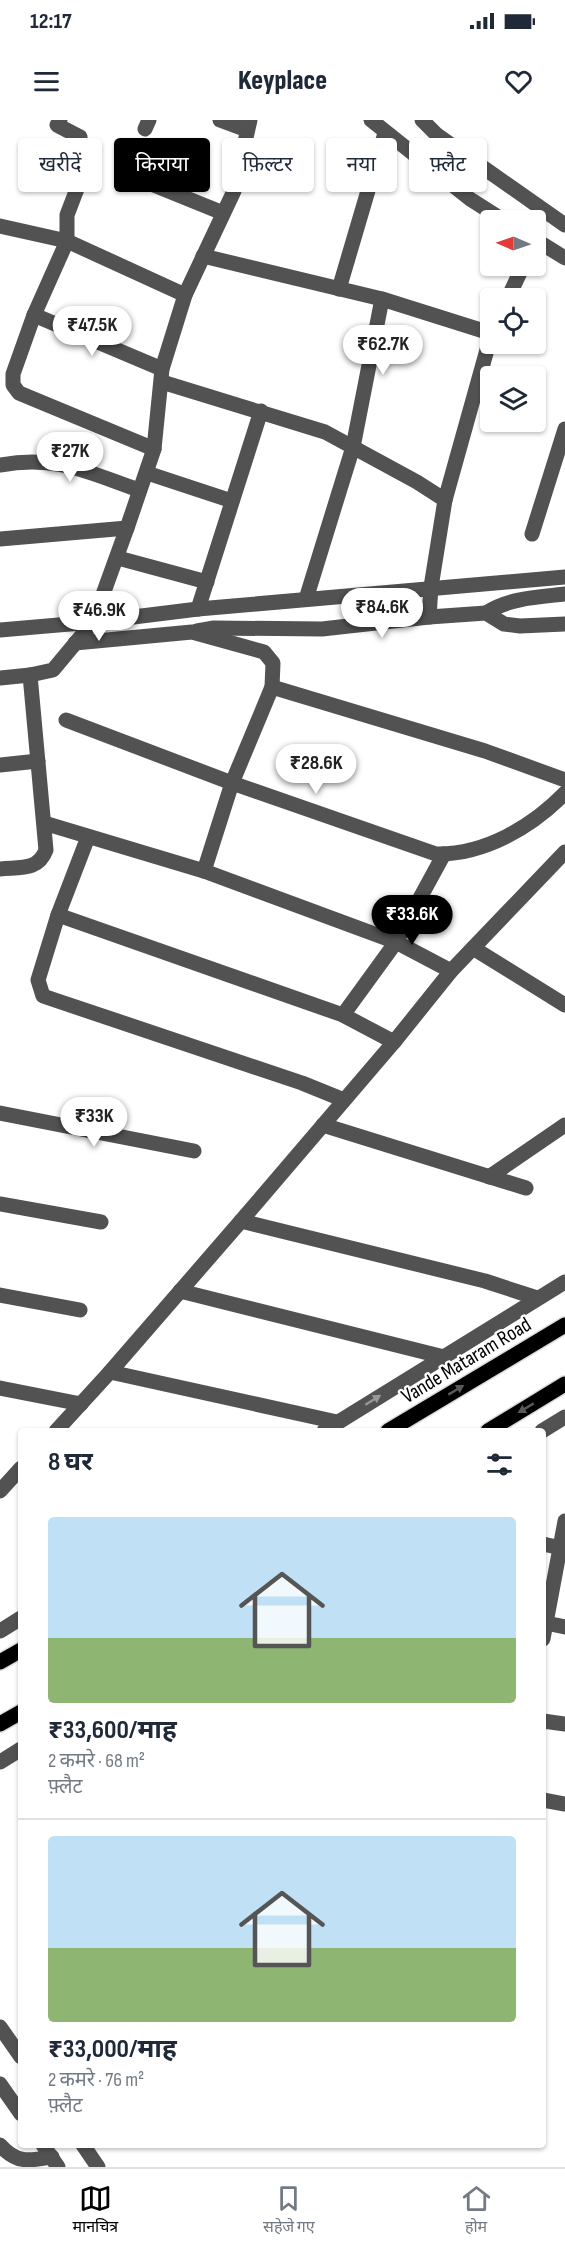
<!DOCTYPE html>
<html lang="hi">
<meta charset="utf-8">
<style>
:root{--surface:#fff;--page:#f2f2f3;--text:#1f2937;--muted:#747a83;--line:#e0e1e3;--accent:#000}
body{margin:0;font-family:"Sofia Sans Condensed","Noto Sans Devanagari",sans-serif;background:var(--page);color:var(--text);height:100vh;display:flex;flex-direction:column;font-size:22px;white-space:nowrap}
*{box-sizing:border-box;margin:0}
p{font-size:20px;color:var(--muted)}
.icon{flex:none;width:33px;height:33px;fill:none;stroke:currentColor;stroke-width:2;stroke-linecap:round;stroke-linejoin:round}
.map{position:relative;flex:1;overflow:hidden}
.details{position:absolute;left:18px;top:1308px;width:528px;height:720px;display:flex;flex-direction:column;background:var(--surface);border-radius:6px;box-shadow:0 2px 4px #0004}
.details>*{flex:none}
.guide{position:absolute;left:18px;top:18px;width:530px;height:54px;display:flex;gap:12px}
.needle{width:39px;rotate:272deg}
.buttons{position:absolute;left:480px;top:90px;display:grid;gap:12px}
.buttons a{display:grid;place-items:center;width:66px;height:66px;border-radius:6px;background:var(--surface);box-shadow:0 2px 4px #0004;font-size:30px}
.price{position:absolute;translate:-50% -51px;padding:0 14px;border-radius:21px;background:#fff;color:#222;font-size:20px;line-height:39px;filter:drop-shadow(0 2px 3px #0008)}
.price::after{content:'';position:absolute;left:50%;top:36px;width:18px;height:14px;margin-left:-9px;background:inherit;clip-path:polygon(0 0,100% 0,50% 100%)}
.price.on{background:var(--accent);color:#fff}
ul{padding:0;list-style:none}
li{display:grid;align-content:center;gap:12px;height:318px;padding:0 30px}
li+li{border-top:2px solid var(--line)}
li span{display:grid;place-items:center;height:186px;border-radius:6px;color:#555}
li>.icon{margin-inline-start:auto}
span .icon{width:108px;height:108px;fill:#fffc;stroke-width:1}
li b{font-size:26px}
h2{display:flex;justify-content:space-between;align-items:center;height:72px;padding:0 30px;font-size:26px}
.pill{padding:0 21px;border-radius:6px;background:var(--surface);box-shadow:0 2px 4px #0004;font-size:21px;line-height:54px}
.pill.on{background:var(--accent);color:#fff}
.status{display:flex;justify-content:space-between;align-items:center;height:42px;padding:0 30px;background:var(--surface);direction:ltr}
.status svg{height:16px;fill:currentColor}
header{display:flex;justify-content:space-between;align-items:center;height:78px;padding:0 30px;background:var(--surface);font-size:27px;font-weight:800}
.tabs{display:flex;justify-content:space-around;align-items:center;height:84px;border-top:2px solid var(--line);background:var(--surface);font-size:16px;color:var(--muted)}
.tabs a{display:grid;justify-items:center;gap:3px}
.tabs .on{color:var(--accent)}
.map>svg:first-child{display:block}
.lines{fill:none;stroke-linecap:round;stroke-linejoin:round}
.major-casing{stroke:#dbdbdb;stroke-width:18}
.minor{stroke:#525252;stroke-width:15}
.major{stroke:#000;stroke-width:15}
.oneway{fill:#595959}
.oneway2{fill:#979797}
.labels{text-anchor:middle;stroke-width:4.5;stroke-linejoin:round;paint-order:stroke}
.street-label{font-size:21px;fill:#000;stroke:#fff}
</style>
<div class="status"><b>12:17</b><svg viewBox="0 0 49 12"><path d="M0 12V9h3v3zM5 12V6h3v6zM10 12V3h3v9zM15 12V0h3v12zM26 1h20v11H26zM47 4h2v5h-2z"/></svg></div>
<header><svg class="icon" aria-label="menu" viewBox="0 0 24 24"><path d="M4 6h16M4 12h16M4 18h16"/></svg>Keyplace<svg class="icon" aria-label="heart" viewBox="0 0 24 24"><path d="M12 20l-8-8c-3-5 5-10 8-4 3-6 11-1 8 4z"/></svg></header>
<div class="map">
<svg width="565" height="2047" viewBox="0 0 565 2047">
<rect width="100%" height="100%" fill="#fff"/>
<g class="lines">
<!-- major casing -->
<g class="major-casing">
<g id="major">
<polyline points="388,1311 565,1205"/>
<polyline points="488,1311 565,1264"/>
<polyline points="0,1542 21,1530"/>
<polyline points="0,1604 21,1592"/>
</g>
</g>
<!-- minor -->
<g class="minor">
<polyline points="60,0 57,5 80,17 67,54 80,61 67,95 67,121 34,195 13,254 13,265 19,273 154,329"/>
<polyline points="220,0 247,10"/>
<polyline points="371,0 470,79 503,100"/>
<polyline points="422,0 437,15 565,105"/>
<polyline points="145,9 149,0"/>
<polyline points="139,59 223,93"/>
<polyline points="0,106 67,121 185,175"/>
<polyline points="536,120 565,138"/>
<polyline points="203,136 382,179 490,213"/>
<polyline points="339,169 385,13"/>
<polyline points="508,178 523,146"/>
<polyline points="34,195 162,249"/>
<polyline points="162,262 325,312 417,362 445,380 490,219"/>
<path d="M 0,345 C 57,335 87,352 139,370"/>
<polyline points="147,353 232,381"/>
<polyline points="532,414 565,309"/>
<polyline points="0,419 127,408 154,329 162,249 185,175 234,71 250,0"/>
<polyline points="118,438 207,462"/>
<polyline points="306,479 353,327 382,179"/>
<polyline points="198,489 261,291"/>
<path d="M 486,493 C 509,478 538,477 565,474"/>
<polyline points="429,497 431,467 445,380"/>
<polyline points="0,510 93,502 198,489 565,457"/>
<polyline points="197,511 214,508 322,509 429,497 486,493 504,504 520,506 565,504"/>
<polyline points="75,523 192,512 264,532 273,543 272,567 232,663 204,751"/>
<polyline points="0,558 30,555 53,550 93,502 127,408"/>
<polyline points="272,567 485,631 565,660"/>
<path d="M 66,600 L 232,663 L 436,734 C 484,735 532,707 565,673"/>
<polyline points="0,645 38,641"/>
<polyline points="44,703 204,751 396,822 451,851"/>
<polyline points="88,717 58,795 38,860 43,876 302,963 344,980"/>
<path d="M 0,749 C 20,747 38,751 46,730 L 30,555"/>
<polyline points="58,795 343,895 394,922"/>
<polyline points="473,828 565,885"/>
<polyline points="343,895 396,822 444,734"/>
<polyline points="0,993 194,1031"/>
<polyline points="323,1005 526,1068"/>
<polyline points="489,1057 565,1005"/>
<polyline points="0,1084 101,1102"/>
<polyline points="241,1101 485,1161 537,1178"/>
<polyline points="180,1171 444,1237"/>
<polyline points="0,1175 80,1190"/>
<polyline points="110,1252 337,1302"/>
<polyline points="0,1268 81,1284"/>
<polyline points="56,1311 110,1252 241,1101 394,922 451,851 565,732"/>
<polyline points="324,1311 565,1162"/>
<polyline points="542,1311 565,1297"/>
<polyline points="0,1371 21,1348"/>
<polyline points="543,1424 561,1428"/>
<polyline points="546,1503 565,1507"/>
<polyline points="0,1511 21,1498"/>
<polyline points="543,1519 565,1401"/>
<polyline points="543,1601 565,1604"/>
<polyline points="0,1642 21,1629"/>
<polyline points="543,1680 565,1684"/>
<polyline points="0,1907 21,1937"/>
<polyline points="0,1964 21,1994"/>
<path d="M 0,2025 C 17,2044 29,2041 52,2037"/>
<polyline points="43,2025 58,2047"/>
<polyline points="83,2025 98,2047"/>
</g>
<!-- major -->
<use href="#major" class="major"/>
</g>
<!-- one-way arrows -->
<defs><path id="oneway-solid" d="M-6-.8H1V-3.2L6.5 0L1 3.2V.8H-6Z" transform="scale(1.5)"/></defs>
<g class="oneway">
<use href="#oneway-solid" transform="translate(456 1270) rotate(-31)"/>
<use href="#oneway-solid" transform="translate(526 1288) rotate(149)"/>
</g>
<use class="oneway2" href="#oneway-solid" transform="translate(373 1280) rotate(-32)"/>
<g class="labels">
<!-- street labels -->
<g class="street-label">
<text transform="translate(466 1240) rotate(-31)" y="7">Vande Mataram Road</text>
</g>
</g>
</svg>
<div class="buttons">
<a><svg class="needle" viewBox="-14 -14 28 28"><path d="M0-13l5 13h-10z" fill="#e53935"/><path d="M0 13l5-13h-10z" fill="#747a83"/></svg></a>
<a><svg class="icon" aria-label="locate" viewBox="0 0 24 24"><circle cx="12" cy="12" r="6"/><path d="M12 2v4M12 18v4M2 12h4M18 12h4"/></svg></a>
<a><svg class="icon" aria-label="layers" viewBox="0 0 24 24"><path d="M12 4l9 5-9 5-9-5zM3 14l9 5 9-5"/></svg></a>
</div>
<b class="price" style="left:92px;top:237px">₹47.5K</b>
<b class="price" style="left:383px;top:256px">₹62.7K</b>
<b class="price" style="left:70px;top:363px">₹27K</b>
<b class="price" style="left:382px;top:519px">₹84.6K</b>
<b class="price" style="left:99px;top:522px">₹46.9K</b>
<b class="price" style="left:316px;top:675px">₹28.6K</b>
<b class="price on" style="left:412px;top:826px">₹33.6K</b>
<b class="price" style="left:94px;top:1028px">₹33K</b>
<div class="guide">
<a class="pill">खरीदें</a>
<a class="pill on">किराया</a>
<a class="pill">फ़िल्टर</a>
<a class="pill">नया</a>
<a class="pill">फ़्लैट</a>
</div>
<section class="details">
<h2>8 घर<svg class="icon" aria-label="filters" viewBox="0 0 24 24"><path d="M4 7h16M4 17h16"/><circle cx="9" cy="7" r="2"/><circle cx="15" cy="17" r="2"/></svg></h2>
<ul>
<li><span style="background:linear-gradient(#bfe0f5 65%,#8fb573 0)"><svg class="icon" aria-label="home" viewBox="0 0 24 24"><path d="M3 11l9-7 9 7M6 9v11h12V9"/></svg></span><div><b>₹33,600/माह</b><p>2 कमरे · 68 m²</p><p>फ़्लैट</p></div></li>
<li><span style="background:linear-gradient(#bfe0f5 60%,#8fb573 0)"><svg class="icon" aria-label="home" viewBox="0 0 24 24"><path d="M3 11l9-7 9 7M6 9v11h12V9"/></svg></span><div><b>₹33,000/माह</b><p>2 कमरे · 76 m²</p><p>फ़्लैट</p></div></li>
</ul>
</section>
</div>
<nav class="tabs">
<a class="on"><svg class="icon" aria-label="map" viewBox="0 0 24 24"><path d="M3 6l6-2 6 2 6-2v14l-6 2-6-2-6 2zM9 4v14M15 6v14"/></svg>मानचित्र</a>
<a><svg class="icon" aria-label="saved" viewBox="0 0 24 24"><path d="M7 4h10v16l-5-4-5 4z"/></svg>सहेजे गए</a>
<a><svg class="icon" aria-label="home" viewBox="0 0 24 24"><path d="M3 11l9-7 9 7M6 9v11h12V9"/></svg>होम</a>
</nav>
